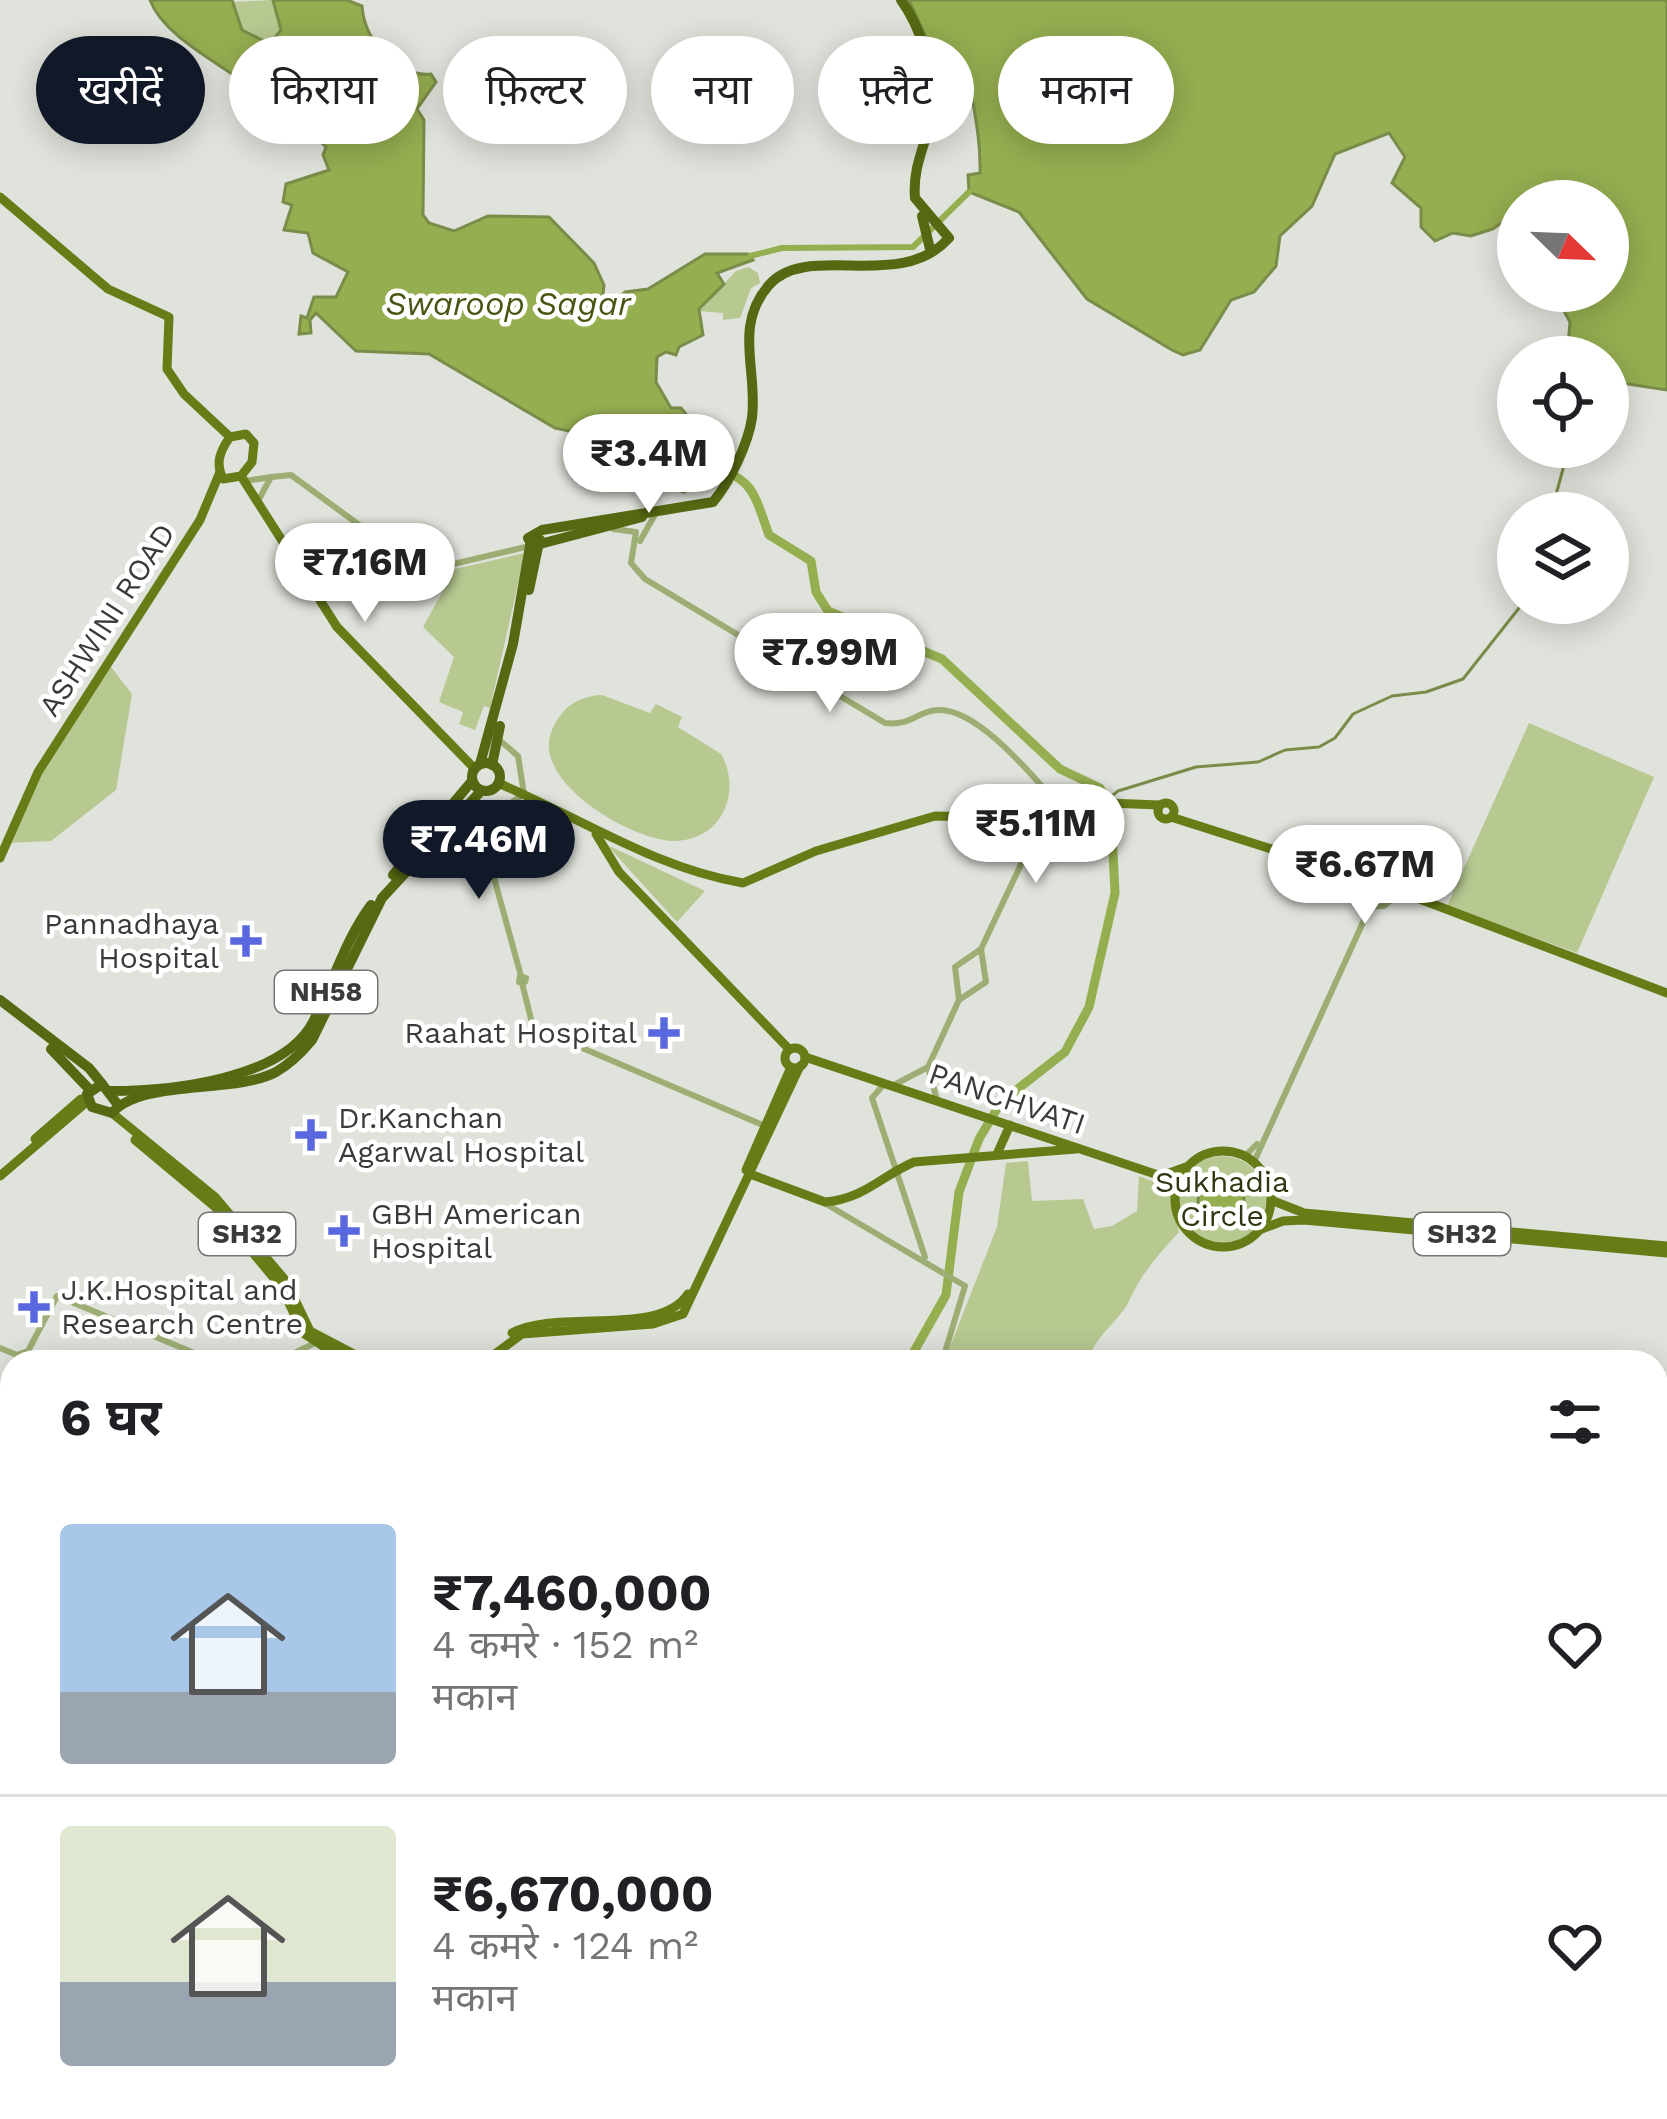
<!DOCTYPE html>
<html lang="hi">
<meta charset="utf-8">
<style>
:root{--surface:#fff;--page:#f2f2f2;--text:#202124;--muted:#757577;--line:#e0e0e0;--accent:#111827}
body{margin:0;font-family:"Work Sans","Noto Sans Devanagari",sans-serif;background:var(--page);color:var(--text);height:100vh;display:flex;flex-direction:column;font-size:45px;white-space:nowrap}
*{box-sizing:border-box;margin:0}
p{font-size:39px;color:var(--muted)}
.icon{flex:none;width:66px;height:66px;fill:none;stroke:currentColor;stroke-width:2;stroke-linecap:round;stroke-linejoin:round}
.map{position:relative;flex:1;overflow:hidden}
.sheet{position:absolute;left:0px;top:1350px;width:1668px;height:771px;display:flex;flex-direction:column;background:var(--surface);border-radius:36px 36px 0 0;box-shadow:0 6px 30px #0003}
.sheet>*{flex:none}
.hud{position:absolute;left:36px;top:36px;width:1596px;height:108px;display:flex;gap:24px}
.needle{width:78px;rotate:113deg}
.controls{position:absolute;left:1497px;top:180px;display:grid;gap:24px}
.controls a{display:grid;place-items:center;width:132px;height:132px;border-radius:50%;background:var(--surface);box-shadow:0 6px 30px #0003;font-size:60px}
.price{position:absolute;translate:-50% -102px;padding:0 27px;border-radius:42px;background:#fff;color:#222;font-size:39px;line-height:78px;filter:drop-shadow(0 3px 6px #0008)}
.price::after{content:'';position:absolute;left:50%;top:72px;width:36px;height:27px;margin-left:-18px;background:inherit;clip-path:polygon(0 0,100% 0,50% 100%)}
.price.selected{background:var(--accent);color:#fff}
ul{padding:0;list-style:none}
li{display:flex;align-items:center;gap:36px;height:300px;padding:0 60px}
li+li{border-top:3px solid var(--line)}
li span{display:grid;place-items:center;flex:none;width:336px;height:240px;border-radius:12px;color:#555}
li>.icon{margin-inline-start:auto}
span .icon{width:144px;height:144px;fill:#fffc;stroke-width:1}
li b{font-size:51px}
h2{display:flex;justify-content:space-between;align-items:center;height:144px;padding:0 60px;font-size:51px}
.pill{padding:0 42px;border-radius:54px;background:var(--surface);box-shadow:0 6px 30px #0003;font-size:42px;line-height:108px}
.pill.selected{background:var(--accent);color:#fff}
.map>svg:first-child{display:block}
.green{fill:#b7c891}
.water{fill:#95ae50;stroke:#7a8c49;stroke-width:3}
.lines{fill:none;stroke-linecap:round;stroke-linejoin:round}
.stream{stroke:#7a8c49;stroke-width:3}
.canal{stroke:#95ae50;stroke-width:6}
.river{stroke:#95ae50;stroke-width:9}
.minor{stroke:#9cae73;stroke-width:6}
.major{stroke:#667d17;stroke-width:9}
.highway{stroke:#566912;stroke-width:10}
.poi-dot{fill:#5968df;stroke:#fff;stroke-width:4.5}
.labels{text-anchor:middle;stroke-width:9;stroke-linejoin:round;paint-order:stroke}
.shield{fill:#fff;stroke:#757674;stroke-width:3}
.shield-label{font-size:27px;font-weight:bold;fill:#3a3b39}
.street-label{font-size:30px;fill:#3a3b39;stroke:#fff}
.poi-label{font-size:30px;fill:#3a3b39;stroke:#fff;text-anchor:start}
.park-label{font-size:30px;fill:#2d3710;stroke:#fff}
.water-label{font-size:33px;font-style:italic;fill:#475713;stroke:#fff}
</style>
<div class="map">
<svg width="1667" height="2119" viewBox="0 0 1667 2119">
<rect width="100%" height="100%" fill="#e0e3db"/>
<!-- green -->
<g class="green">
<polygon points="273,0 281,31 270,44 242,30 231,2"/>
<polygon points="748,267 758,273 760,283 751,288 740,318 723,320 723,313 699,311 736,271"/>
<polygon points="525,553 490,708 484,706 475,730 459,724 463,712 439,702 454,657 423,627 449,580 446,571"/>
<polygon points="111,667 132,694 116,790 51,841 7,843 43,764"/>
<path d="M 602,695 L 650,713 L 656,704 L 682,717 L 678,727 L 721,754 C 742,791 723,840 675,841 C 635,842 529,782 552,730 C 562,707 578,696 602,695 Z"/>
<polygon points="1529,723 1654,777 1577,953 1447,906"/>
<polygon points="607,845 705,891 677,922"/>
<circle cx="1222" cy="1200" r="44"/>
<path d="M 1028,1161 L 1032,1201 L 1083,1199 L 1094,1229 L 1112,1226 L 1137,1211 L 1139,1176 L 1169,1188 L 1179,1232 C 1158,1255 1141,1274 1129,1301 C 1119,1321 1099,1333 1090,1355 L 1074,1362 L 944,1362 L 997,1227 L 1006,1163 Z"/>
</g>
<!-- water -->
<g class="water">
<path d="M 150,0 L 232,0 L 242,30 L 270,44 L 281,30 L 273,0 L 347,0 L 362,6 C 364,40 395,77 431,74 L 436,82 L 417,109 L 424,120 L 423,215 L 429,223 L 454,231 L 488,216 L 549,217 L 594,263 L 604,285 L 602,304 L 608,310 L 625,292 L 648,289 L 705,254 L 748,254 L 753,260 L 717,273 L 724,284 L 699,309 L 703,335 L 679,347 L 676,355 L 666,352 L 657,357 L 656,382 L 671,408 L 681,408 L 700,431 L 720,440 L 684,492 C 655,484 637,462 609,459 L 606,451 L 599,457 L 586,450 L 595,443 L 589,435 L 555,428 L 429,354 L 356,351 L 316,313 L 310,320 L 311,333 L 299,334 L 301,316 L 307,318 L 314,297 L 336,297 L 348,272 L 313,253 L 308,233 L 284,230 L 292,205 L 283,202 L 286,184 L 329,170 L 323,155 L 326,147 L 296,118 L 295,104 L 260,81 L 253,89 C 220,63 164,37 150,0 Z"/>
<path d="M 909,0 L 1667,0 L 1667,390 L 1608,381 L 1608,357 L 1567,357 L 1570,322 L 1553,291 L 1608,291 L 1608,201 L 1518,201 L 1518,211 L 1493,229 L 1471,236 L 1453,233 L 1435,241 L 1421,227 L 1421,208 L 1392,183 L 1405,157 L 1389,133 L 1335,154 L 1312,206 L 1280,236 L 1276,266 L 1254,292 L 1231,300 L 1200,350 L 1183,355 L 1172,350 L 1087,299 L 1019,212 L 969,192 L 968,175 L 980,173 C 981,137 973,108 968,72 L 931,48 Z"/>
<circle cx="1221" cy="1200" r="23"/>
</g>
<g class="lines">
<!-- stream -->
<g class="stream">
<polyline points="1551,513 1569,447"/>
<polyline points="1108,799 1118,791 1196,767 1258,762 1285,750 1319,747 1335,738 1353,714 1392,696 1426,692 1463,679 1523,603"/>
</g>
<!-- canal -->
<polyline class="canal" points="750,256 782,248 913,247 969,192"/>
<!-- river -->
<g class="river">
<path d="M 706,462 C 754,482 752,487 769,535 L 811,561 L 816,592 L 828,611 L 942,659 L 1060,769 L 1100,788 L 1111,812 L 1115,893 L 1089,1007 L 1065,1052 L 1001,1102 L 979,1139 L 959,1192 L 946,1295 L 908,1362"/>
<polyline points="1656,1645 1667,1640"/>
<polyline points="0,1748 12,1739"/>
</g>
<!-- minor -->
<g class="minor">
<polyline points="245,481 271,477"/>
<polyline points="258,501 271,477 291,475 414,565 428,570 530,546"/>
<path d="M 613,529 L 636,532 L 631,563 L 645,579 L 885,723 C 913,726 916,711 938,710 C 977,708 1031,774 1055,801"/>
<polyline points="640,541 657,511"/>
<polyline points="462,811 486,820 524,794 518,756 497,738"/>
<polyline points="486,820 493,874 521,976"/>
<polyline points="1361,877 1363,898 1370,907 1384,906 1400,893"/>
<polyline points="981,949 1024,858 1010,815"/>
<polygon points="981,949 986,982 959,1000 955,967"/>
<polygon points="520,976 526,978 525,982 519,982"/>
<polyline points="522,983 533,1027 765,1126"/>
<polyline points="928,1067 937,1100"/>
<polyline points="885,1083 872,1098 925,1257"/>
<polyline points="892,1086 928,1067 959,1000"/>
<polyline points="1246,1155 1257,1144"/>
<polyline points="1254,1162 1370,907"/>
<polyline points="826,1204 965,1286 942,1362"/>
<polyline points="0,1348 17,1355 28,1351 57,1296 216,1362"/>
<polyline points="276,1362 317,1342"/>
<polyline points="0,1422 12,1391"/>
<polyline points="0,1490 12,1506"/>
<polyline points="0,1579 12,1598"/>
<polyline points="1656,1713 1667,1722"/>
<polyline points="509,2109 518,2119"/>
<polyline points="716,2119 723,2109"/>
<polyline points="726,2119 732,2109"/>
</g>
<!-- major -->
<g class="major">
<polyline points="0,197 108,289 169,317 167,369 184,394 230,437"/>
<path d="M 246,434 L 254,443 L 252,462 L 241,476 L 223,479 C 215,463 220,451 230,437 Z"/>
<polyline points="241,476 337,627 474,768"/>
<path d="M 498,783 C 579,817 654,868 743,883 L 816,851 L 935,816 L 995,817 L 1055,801 L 1160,805"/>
<circle cx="1166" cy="811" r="8"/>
<polyline points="1171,817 1372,881 1667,993"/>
<polyline points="596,834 619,872 789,1049"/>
<polyline points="0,858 38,772 200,520 220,472"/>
<circle cx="795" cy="1058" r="10"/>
<polyline points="805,1057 1161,1176 1186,1167"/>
<polyline points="112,1113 215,1197 286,1281 310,1331 369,1362"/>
<polyline points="35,1139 81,1099"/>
<polyline points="135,1140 214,1206 282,1288 303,1333 347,1362"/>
<circle cx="1223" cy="1199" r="48"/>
<polyline points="997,1154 1010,1125"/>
<polyline points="746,1170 791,1067"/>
<path d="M 750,1174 L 825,1202 C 864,1199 881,1176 914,1162 L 1076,1149"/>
<polyline points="0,1176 89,1100"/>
<polyline points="1271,1200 1304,1213 1667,1246"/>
<polyline points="1259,1230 1283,1221 1304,1220 1667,1253"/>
<path d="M 512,1333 C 559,1308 659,1338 688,1294"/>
<polyline points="484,1362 522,1334 653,1324 683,1314 800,1066"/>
<polyline points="1656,1571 1667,1559"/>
<polyline points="1641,2109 1651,2119"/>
<polyline points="1654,2109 1665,2119"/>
<polyline points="1360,2119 1365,2109"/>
</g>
<!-- highway -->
<g class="highway">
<polyline points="922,216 930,249"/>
<path d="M 535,534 L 541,541 L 533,548 L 528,538 L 542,530 L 713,502 C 730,482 748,444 752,418 C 758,370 733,326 769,285 C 807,241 900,293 949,238 L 915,198 C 912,163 929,140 933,107 C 936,74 920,26 901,0"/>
<polyline points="540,544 642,517"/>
<polyline points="529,590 538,547"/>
<circle cx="486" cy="777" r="14"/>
<polyline points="480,764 513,644 530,546"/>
<polyline points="492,765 500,726"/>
<polyline points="393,875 472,781"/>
<polyline points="0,1000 89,1068 102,1084"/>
<polyline points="51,1049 90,1090"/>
<path d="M 110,1091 C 169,1091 283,1080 313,1022 C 333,983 345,940 371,905"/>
<path d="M 118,1105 L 102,1084 L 87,1094 L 92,1107 L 112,1113 C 141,1079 235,1094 276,1072 C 290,1064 302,1052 312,1040 L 382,898 L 481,791"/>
</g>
</g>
<!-- markers -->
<g class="poi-dot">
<path d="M240 923h12v12h12v12h-12v12h-12v-12h-12v-12h12z"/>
<path d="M658 1015h12v12h12v12h-12v12h-12v-12h-12v-12h12z"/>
<path d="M305 1117h12v12h12v12h-12v12h-12v-12h-12v-12h12z"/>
<path d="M338 1213h12v12h12v12h-12v12h-12v-12h-12v-12h12z"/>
<path d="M28 1289h12v12h12v12h-12v12h-12v-12h-12v-12h12z"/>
</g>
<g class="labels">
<!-- shield labels -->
<g class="shield">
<rect x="275" y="971" width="102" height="42" rx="9"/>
<rect x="199" y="1213" width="96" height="42" rx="9"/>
<rect x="1414" y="1213" width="96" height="42" rx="9"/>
</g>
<g class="shield-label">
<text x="326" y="1001">NH58</text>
<text x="247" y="1243">SH32</text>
<text x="1462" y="1243">SH32</text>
</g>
<!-- street labels -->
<g class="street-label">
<text transform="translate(107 620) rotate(-57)" y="10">ASHWINI ROAD</text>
<text transform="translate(1007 1099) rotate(19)" y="10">PANCHVATI</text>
</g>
<!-- poi labels -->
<g class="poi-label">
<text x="219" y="934" text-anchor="end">Pannadhaya<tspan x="219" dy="34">Hospital</tspan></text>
<text x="637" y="1043" text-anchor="end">Raahat Hospital</text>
<text x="338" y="1128">Dr.Kanchan<tspan x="338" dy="34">Agarwal Hospital</tspan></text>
<text x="371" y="1224">GBH American<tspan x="371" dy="34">Hospital</tspan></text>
<text x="61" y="1300">J.K.Hospital and<tspan x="61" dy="34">Research Centre</tspan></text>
</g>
<!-- park labels -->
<g class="park-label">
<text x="1222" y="1192">Sukhadia<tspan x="1222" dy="34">Circle</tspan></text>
</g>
<!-- water labels -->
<g class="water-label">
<text x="508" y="315">Swaroop Sagar</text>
</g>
</g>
</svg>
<div class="controls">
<a><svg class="needle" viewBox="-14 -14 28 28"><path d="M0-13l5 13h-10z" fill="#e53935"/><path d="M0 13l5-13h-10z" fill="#757577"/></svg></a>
<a><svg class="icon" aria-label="locate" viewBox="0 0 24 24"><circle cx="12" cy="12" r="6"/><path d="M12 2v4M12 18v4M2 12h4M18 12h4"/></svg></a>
<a><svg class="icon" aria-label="layers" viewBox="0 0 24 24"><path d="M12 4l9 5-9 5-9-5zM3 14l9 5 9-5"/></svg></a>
</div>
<b class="price" style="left:649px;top:516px">₹3.4M</b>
<b class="price" style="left:365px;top:625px">₹7.16M</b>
<b class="price" style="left:830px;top:715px">₹7.99M</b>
<b class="price" style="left:1036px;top:886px">₹5.11M</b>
<b class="price selected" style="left:479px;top:902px">₹7.46M</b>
<b class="price" style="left:1365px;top:927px">₹6.67M</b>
<div class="hud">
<a class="pill selected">खरीदें</a>
<a class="pill">किराया</a>
<a class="pill">फ़िल्टर</a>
<a class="pill">नया</a>
<a class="pill">फ़्लैट</a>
<a class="pill">मकान</a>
</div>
<section class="sheet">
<h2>6 घर<svg class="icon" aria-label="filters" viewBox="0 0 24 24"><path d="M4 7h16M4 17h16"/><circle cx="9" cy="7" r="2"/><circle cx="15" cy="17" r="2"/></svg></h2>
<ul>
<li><span style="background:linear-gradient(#a9c7e8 70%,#9aa5b1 0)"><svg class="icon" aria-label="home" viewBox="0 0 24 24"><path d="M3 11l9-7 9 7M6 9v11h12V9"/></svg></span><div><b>₹7,460,000</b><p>4 कमरे · 152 m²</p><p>मकान</p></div><svg class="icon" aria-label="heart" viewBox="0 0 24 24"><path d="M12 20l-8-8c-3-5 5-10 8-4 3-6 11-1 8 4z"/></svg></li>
<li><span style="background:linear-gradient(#dfe7d0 65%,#9aa5b1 0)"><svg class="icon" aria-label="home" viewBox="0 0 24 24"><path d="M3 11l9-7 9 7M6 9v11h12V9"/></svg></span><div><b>₹6,670,000</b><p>4 कमरे · 124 m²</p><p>मकान</p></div><svg class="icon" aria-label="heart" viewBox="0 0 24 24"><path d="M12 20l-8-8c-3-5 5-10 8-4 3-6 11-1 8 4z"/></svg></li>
</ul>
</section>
</div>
